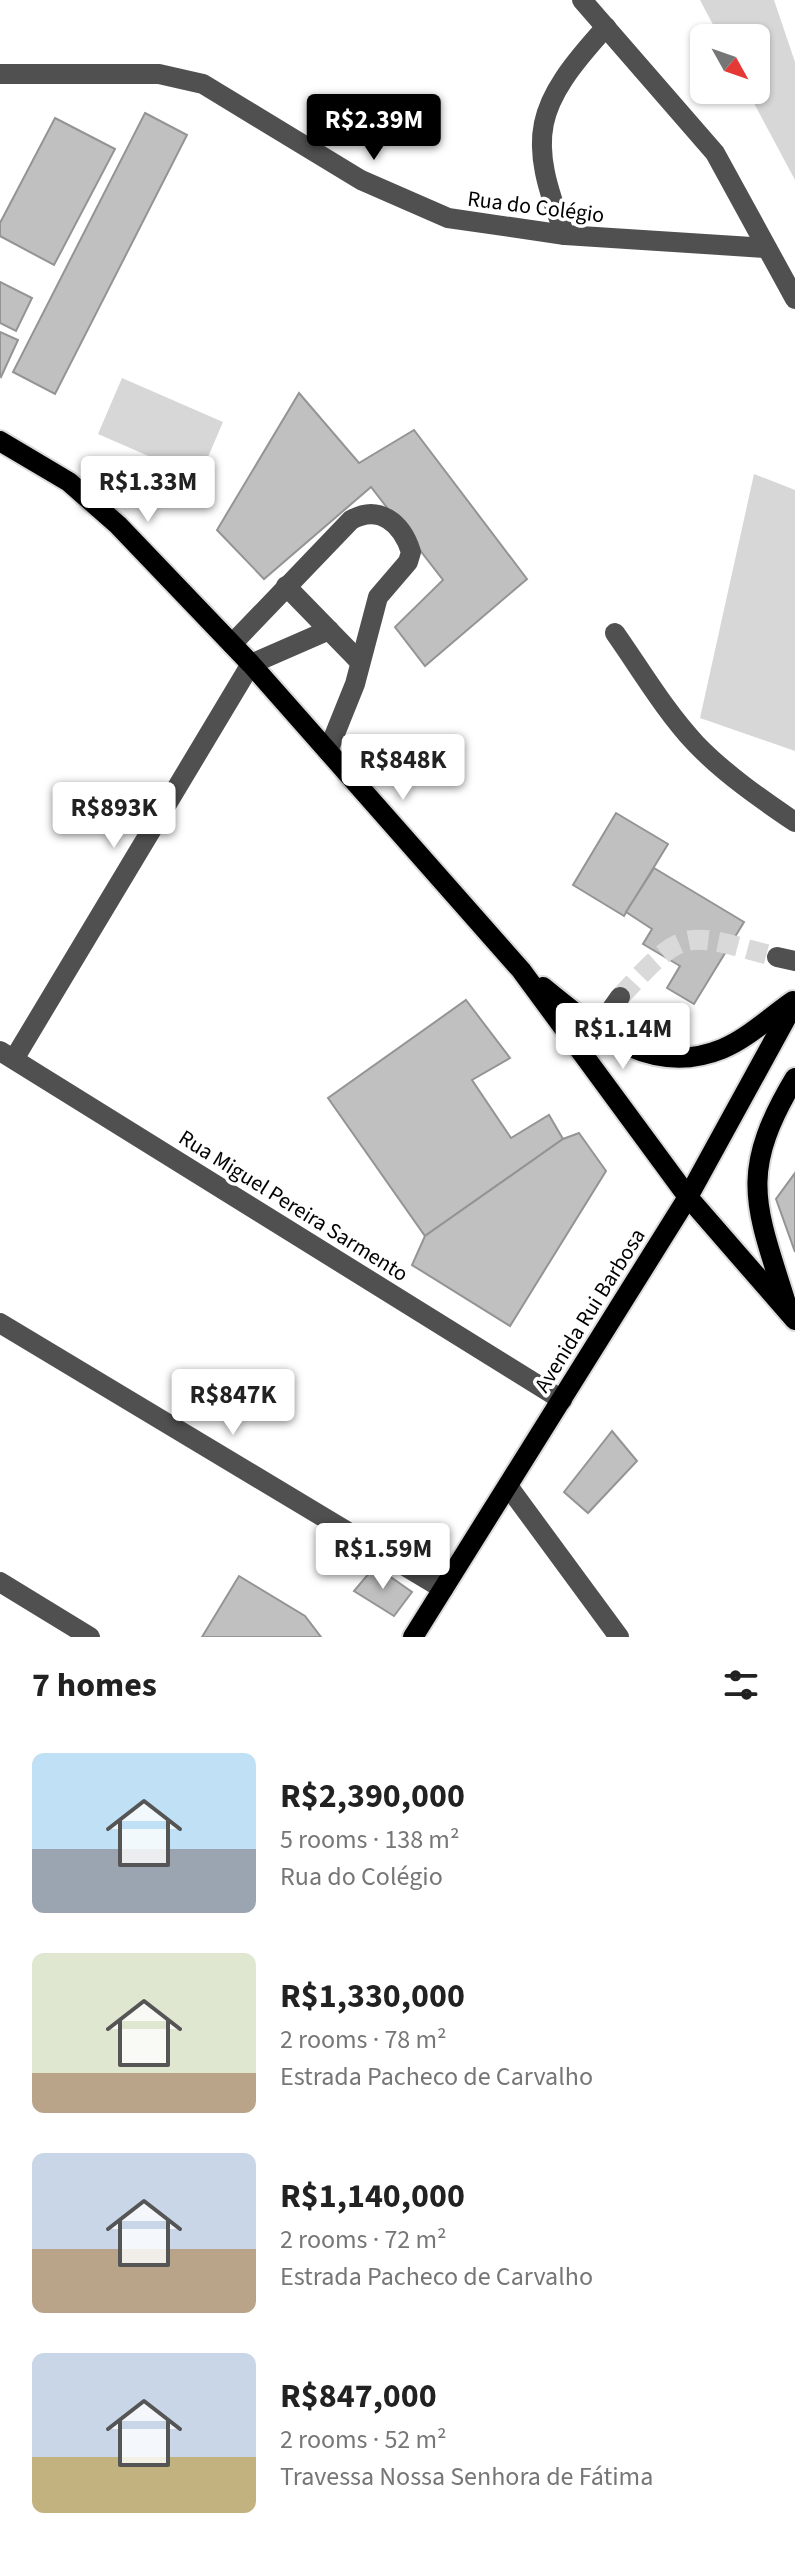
<!DOCTYPE html>
<meta charset="utf-8">
<style>
:root{--surface:#fff;--page:#f6f6f6;--text:#222;--muted:#767676;--accent:#000}
body{margin:0;font-family:"Source Sans 3",sans-serif;background:var(--page);color:var(--text);height:100vh;display:flex;flex-direction:column;font-size:30px;white-space:nowrap}
*{box-sizing:border-box;margin:0}
p{font-size:26px;color:var(--muted)}
.icon{flex:none;width:44px;height:44px;fill:none;stroke:currentColor;stroke-width:2;stroke-linecap:round;stroke-linejoin:round}
.map{position:relative;height:1637px;overflow:hidden}
.details{display:flex;flex-direction:column;background:var(--surface);flex:1}
.details>*{flex:none}
.needle{width:52px;rotate:130deg}
.tools{position:absolute;left:690px;top:24px;display:grid;gap:16px}
.tools a{display:grid;place-items:center;width:80px;height:80px;border-radius:12px;background:var(--surface);box-shadow:0 2px 6px #0004;font-size:40px}
.price{position:absolute;translate:-50% -68px;padding:0 18px;border-radius:8px;background:#fff;color:#222;font-size:26px;line-height:52px;filter:drop-shadow(0 2px 4px #0008)}
.price::after{content:'';position:absolute;left:50%;top:48px;width:24px;height:18px;margin-left:-12px;background:inherit;clip-path:polygon(0 0,100% 0,50% 100%)}
.price.active{background:var(--accent);color:#fff}
ul{padding:0;list-style:none}
li{display:flex;align-items:center;gap:24px;height:200px;padding:0 32px}
li span{display:grid;place-items:center;flex:none;width:224px;height:160px;border-radius:12px;color:#555}
li>.icon{margin-inline-start:auto}
span .icon{width:96px;height:96px;fill:#fffc;stroke-width:1}
li b{font-size:34px}
h2{display:flex;justify-content:space-between;align-items:center;height:96px;padding:0 32px;font-size:34px}
.map>svg:first-child{display:block}
.green{fill:#d7d7d7}
.building{fill:#c0c0c0;stroke:#949494;stroke-width:2}
.lines{fill:none;stroke-linecap:round;stroke-linejoin:round}
.minor-tunnel{stroke:#d9d9d9;stroke-width:20;stroke-dasharray:20 10;stroke-linecap:butt}
.major-casing{stroke:#dbdbdb;stroke-width:24}
.minor{stroke:#505050;stroke-width:20}
.major{stroke:#000;stroke-width:20}
.labels{text-anchor:middle;stroke-width:7;stroke-linejoin:round;paint-order:stroke}
.street-label{font-size:22px;fill:#000;stroke:#fff}
</style>
<div class="map">
<svg width="795" height="1637" viewBox="0 0 795 1637">
<rect width="100%" height="100%" fill="#fff"/>
<!-- green -->
<g class="green">
<polygon points="700,0 774,0 795,62 795,180 747,90 756,90 756,38 720,38"/>
<polygon points="122,378 223,422 199,478 98,434"/>
<polygon points="754,474 795,490 795,751 700,718"/>
</g>
<!-- building -->
<g class="building">
<polygon points="145,113 187,135 55,394 13,372"/>
<polygon points="55,118 115,149 54,265 0,236 0,223"/>
<polygon points="0,282 32,298 16,331 0,323"/>
<polygon points="0,332 18,340 1,377 0,376"/>
<polygon points="299,393 359,463 414,430 527,579 425,666 395,627 443,580 371,487 264,579 217,530"/>
<polygon points="616,813 668,844 624,916 573,885"/>
<polygon points="654,868 744,922 694,1004 667,988 680,966 643,944 652,929 626,912"/>
<polygon points="466,1000 510,1058 472,1080 511,1138 549,1115 563,1139 425,1236 328,1098"/>
<polygon points="579,1133 606,1171 510,1326 412,1265 425,1236 563,1139"/>
<polygon points="795,1173 795,1252 776,1199"/>
<polygon points="612,1431 637,1461 588,1513 564,1492"/>
<polygon points="375,1566 412,1592 394,1616 354,1591"/>
<polygon points="239,1576 305,1616 321,1637 202,1637"/>
</g>
<g class="lines">
<!-- minor-tunnel -->
<path class="minor-tunnel" d="M 620,997 C 687,924 684,933 777,957"/>
<!-- major casing -->
<g class="major-casing">
<g id="major">
<polyline points="0,441 69,482 118,525 251,664 521,970 688,1197 795,1320"/>
<path d="M 543,987 C 596,1030 651,1078 722,1049 C 747,1039 771,1016 793,1001"/>
<path d="M 786,1303 C 755,1204 738,1173 795,1078"/>
<polyline points="413,1637 688,1197 795,1002"/>
</g>
</g>
<!-- minor -->
<g class="minor">
<polyline points="582,0 715,153 795,299"/>
<polyline points="0,74 159,74 203,84 361,180 448,218 565,235 766,248"/>
<path d="M 565,235 C 526,136 534,106 606,27"/>
<polyline points="286,586 360,662"/>
<path d="M 615,633 C 641,670 665,711 696,744 C 725,774 761,799 795,822"/>
<path d="M 232,644 L 351,520 C 379,504 402,523 411,552 L 408,562 L 378,597 L 355,684 L 328,751"/>
<polyline points="777,957 795,961"/>
<polyline points="596,1031 620,997"/>
<polyline points="0,1051 562,1400"/>
<polyline points="14,1059 251,664 329,630"/>
<polyline points="0,1323 443,1589"/>
<polyline points="508,1486 619,1637"/>
<polyline points="0,1582 90,1637"/>
</g>
<!-- major -->
<use href="#major" class="major"/>
</g>
<g class="labels">
<!-- street labels -->
<g class="street-label">
<text transform="translate(536 206) rotate(7)" y="8">Rua do Colégio</text>
<text transform="translate(294 1205) rotate(32)" y="8">Rua Miguel Pereira Sarmento</text>
<text transform="translate(589 1310) rotate(-58)" y="8">Avenida Rui Barbosa</text>
</g>
</g>
</svg>
<div class="tools">
<a><svg class="needle" viewBox="-14 -14 28 28"><path d="M0-13l5 13h-10z" fill="#e53935"/><path d="M0 13l5-13h-10z" fill="#767676"/></svg></a>
</div>
<b class="price active" style="left:374px;top:162px">R$2.39M</b>
<b class="price" style="left:148px;top:524px">R$1.33M</b>
<b class="price" style="left:403px;top:802px">R$848K</b>
<b class="price" style="left:114px;top:850px">R$893K</b>
<b class="price" style="left:623px;top:1071px">R$1.14M</b>
<b class="price" style="left:233px;top:1437px">R$847K</b>
<b class="price" style="left:383px;top:1591px">R$1.59M</b>
</div>
<section class="details">
<h2>7 homes<svg class="icon" aria-label="filters" viewBox="0 0 24 24"><path d="M4 7h16M4 17h16"/><circle cx="9" cy="7" r="2"/><circle cx="15" cy="17" r="2"/></svg></h2>
<ul>
<li><span style="background:linear-gradient(#bfe0f5 60%,#9aa5b1 0)"><svg class="icon" aria-label="home" viewBox="0 0 24 24"><path d="M3 11l9-7 9 7M6 9v11h12V9"/></svg></span><div><b>R$2,390,000</b><p>5 rooms · 138 m²</p><p>Rua do Colégio</p></div></li>
<li><span style="background:linear-gradient(#dfe7d0 75%,#b9a48a 0)"><svg class="icon" aria-label="home" viewBox="0 0 24 24"><path d="M3 11l9-7 9 7M6 9v11h12V9"/></svg></span><div><b>R$1,330,000</b><p>2 rooms · 78 m²</p><p>Estrada Pacheco de Carvalho</p></div></li>
<li><span style="background:linear-gradient(#c9d6e8 60%,#b9a48a 0)"><svg class="icon" aria-label="home" viewBox="0 0 24 24"><path d="M3 11l9-7 9 7M6 9v11h12V9"/></svg></span><div><b>R$1,140,000</b><p>2 rooms · 72 m²</p><p>Estrada Pacheco de Carvalho</p></div></li>
<li><span style="background:linear-gradient(#c9d6e8 65%,#c2b280 0)"><svg class="icon" aria-label="home" viewBox="0 0 24 24"><path d="M3 11l9-7 9 7M6 9v11h12V9"/></svg></span><div><b>R$847,000</b><p>2 rooms · 52 m²</p><p>Travessa Nossa Senhora de Fátima</p></div></li>
</ul>
</section>
